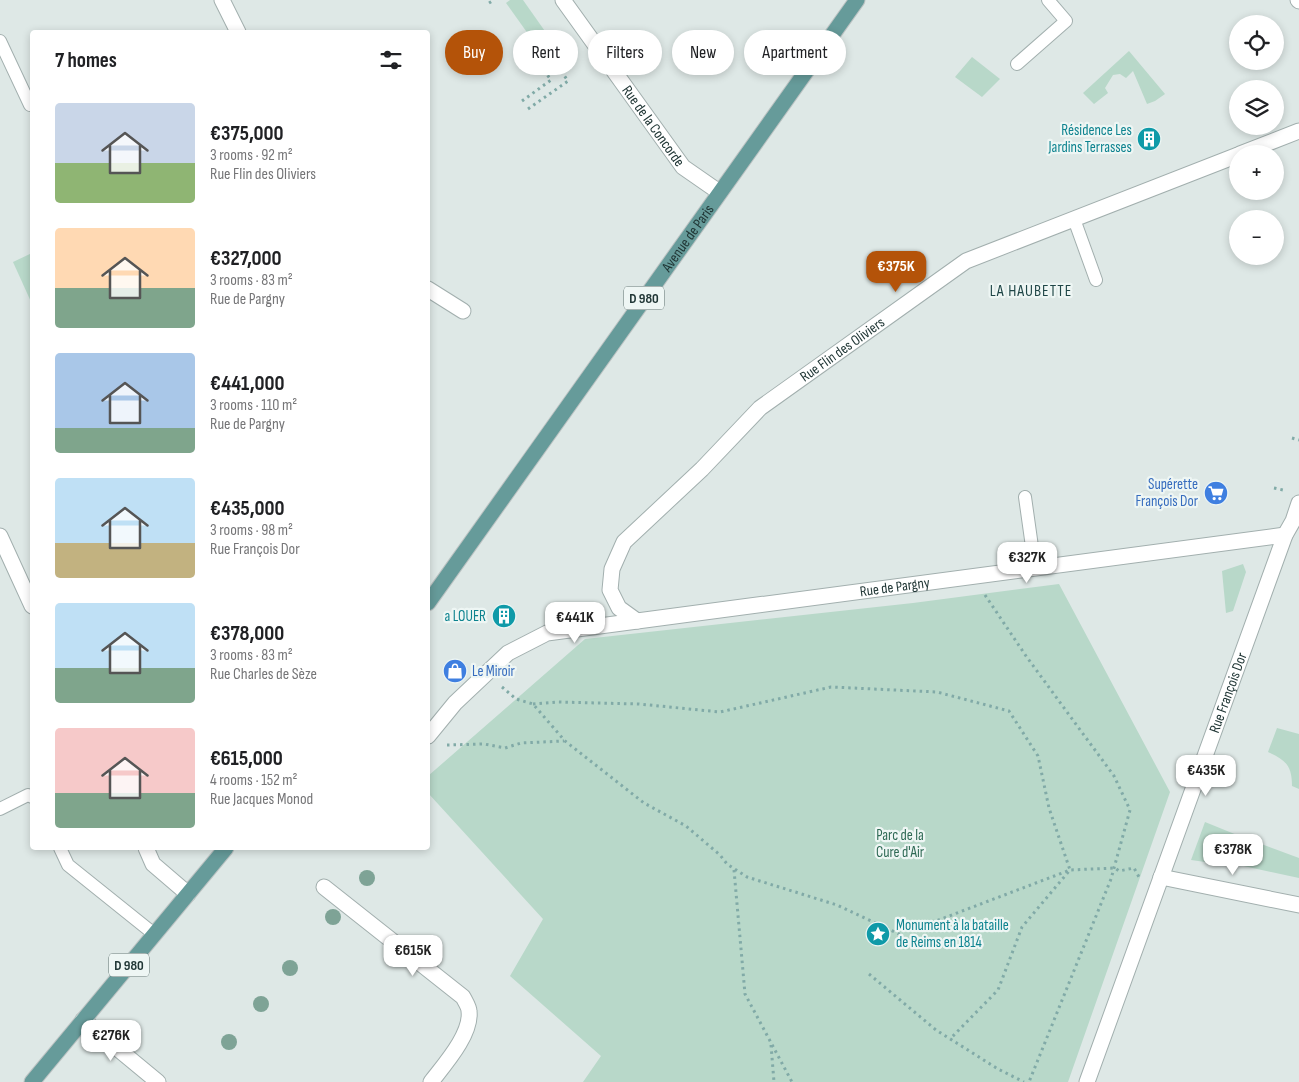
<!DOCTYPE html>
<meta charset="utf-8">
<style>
:root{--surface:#fff;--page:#f6f6f6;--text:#202124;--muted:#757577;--accent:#b45309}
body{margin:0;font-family:"Sofia Sans Condensed",sans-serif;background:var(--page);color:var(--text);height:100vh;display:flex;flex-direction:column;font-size:19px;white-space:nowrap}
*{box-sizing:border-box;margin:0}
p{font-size:16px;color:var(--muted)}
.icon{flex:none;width:28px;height:28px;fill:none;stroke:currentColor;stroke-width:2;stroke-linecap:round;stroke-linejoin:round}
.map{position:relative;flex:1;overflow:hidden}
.details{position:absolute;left:30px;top:30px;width:400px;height:820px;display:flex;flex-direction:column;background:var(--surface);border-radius:5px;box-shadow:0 2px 8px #0003}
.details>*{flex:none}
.guide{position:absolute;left:445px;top:30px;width:475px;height:45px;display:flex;gap:10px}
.buttons{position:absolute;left:1229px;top:15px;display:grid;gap:10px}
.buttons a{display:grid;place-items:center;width:55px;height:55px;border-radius:50%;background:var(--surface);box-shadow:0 2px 8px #0003;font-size:25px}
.price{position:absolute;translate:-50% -42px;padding:0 11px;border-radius:10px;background:#fff;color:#222;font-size:16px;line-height:32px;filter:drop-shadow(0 1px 2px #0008)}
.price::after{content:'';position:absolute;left:50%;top:30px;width:15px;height:11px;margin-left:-8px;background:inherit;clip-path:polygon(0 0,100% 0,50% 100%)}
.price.active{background:var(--accent);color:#fff}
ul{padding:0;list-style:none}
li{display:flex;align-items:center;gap:15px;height:125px;padding:0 25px}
li span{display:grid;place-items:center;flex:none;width:140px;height:100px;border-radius:5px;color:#555}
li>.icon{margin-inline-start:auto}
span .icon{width:60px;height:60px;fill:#fffc;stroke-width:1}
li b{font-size:21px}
h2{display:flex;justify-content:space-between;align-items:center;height:60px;padding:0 25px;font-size:21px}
.tag{padding:0 18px;border-radius:22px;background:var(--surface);box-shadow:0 2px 8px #0003;font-size:18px;line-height:45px}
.tag.active{background:var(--accent);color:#fff}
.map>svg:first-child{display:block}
.green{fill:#b8d8c9}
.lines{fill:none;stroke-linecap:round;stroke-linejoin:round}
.service-casing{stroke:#a2afae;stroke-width:14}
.minor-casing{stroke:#a2afae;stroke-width:17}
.tertiary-casing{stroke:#a2afae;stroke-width:17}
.primary-casing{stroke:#bcc3c3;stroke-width:17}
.path{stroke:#81aaa7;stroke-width:3;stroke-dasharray:2.5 4;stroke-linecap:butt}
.service{stroke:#fff;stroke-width:12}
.minor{stroke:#fff;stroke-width:15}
.tertiary{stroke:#fff;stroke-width:15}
.primary{stroke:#669b9a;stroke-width:15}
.tree{fill:#7ea396}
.labels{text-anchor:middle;stroke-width:4.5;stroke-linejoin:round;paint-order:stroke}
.shield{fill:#eef6f4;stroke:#5e706f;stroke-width:1}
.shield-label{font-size:14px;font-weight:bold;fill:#213736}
.street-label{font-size:15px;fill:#213736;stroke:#eef6f4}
.culture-label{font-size:15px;fill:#0d838f;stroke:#eef6f4;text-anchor:end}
.shop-label{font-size:15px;fill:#366cbe;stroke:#eef6f4;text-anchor:end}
.park-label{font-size:15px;fill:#2f6a55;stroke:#eef6f4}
.neighbourhood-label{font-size:16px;letter-spacing:1px;fill:#1f4647;stroke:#eef6f4}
</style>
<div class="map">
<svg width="1299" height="1082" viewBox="0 0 1299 1082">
<rect width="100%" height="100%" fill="#dee8e6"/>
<!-- green -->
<g class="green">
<polygon points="510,0 523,0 554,44 541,52 506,3"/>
<polygon points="1129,51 1165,94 1155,101 1147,104 1133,71 1126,78 1120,74 1113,75 1105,88 1108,93 1094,104 1083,93"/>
<polygon points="972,57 1000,79 982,97 955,77"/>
<polygon points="32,253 32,304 13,262"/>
<polygon points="1243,564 1246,572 1233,611 1226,613 1222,571"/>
<polygon points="1059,584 1170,792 1068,1082 583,1082 601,1056 510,976 543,919 428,793 428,776 585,639 913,603"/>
<path d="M 1277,728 L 1299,734 L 1299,789 L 1292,786 C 1292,766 1286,760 1268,752 Z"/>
<polygon points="1205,822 1237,835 1226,865 1191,860"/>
<polygon points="1248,839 1299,858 1299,878 1239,865"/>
</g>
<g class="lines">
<!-- service casing -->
<g class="service-casing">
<g id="service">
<polyline points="0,41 30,105"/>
<polyline points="1017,64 1066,21 1048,0"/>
<polyline points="1074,219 1096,280"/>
<polyline points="1025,497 1035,568"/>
<polyline points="0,809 28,795 32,797"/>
<polyline points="60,848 68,865 154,934"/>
</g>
</g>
<!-- minor casing -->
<g class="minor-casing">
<g id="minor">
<polyline points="222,0 238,32"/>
<path id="s1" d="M 563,0 L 683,167 L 719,192"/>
<polyline points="1298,0 1299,1"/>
<polyline points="1240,154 1299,131"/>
<polyline points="428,289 463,311"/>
<path id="s2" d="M 637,621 L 619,608 L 610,590 L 612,569 L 624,542 L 702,469 L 760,408 L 966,261 L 1238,155"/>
<path id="s3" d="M 428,736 L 455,703 L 508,653 L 547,633 L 1285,535"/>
<polyline points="1161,877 1299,905"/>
<path d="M 324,887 L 463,997 C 465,1001 469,1007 469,1011 C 472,1034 444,1065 431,1082"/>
<polyline points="83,1020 158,1082"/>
</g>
</g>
<!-- tertiary casing -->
<g class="tertiary-casing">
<g id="tertiary">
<polyline points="0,536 32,606"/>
<polyline points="146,848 153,864 188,894"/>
<path id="s4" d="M 1087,1082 L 1285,535 L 1293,521 L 1299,503"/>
</g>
</g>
<!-- primary casing -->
<g class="primary-casing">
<g id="primary">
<path id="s5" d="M 428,603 L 857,0"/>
<polyline points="32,1082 226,848"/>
</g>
</g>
<!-- path -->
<g class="path">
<polyline points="489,3 494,0"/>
<polyline points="522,101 551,80 543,69"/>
<polyline points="528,109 568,81 554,61"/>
<polyline points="1292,438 1299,440"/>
<polyline points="1274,488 1283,490"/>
<polyline points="985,595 1026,656 1114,776 1130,810 1111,879 1029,1082"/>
<polyline points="502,687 516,699 533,704 565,741 644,803 686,826 720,855 727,864 747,877 837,905 901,935"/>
<polyline points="533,704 557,702 639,704 720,712 831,687 937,692 1009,711 1038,756 1049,808 1070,870 1022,927 998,990 950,1039"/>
<polyline points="447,745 484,744 505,748 521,743 564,741"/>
<polyline points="734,870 745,994 792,1082"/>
<polyline points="1231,871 1243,837"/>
<polyline points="899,926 936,921 1070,870 1115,868 1119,871 1134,868 1139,877"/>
<polyline points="869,974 936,1030 998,1069 1024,1082"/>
<polyline points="771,1045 774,1082"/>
</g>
<!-- service -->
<use href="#service" class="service"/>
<!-- minor -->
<use href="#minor" class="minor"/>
<!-- tertiary -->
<use href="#tertiary" class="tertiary"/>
<!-- primary -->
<use href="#primary" class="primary"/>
</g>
<!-- trees -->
<g class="tree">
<circle cx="367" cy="878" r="8"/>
<circle cx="333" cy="917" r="8"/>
<circle cx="290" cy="968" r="8"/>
<circle cx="261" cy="1004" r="8"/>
<circle cx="229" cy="1042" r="8"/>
</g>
<!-- icons -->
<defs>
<g id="building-disc" transform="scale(1.25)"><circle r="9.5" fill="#0f9aa8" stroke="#eef6f4"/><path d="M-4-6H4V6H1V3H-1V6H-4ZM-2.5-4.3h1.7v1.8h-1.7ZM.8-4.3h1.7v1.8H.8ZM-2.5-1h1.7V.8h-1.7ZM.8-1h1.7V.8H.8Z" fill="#fff"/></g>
<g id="supermarket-disc" transform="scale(1.25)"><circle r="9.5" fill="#3f7fe0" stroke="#eef6f4"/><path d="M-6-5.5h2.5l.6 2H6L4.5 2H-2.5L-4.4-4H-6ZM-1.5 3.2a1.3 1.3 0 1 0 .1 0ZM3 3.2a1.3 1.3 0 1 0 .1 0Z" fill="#fff"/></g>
<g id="shop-disc" transform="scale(1.25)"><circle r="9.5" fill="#3f7fe0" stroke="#eef6f4"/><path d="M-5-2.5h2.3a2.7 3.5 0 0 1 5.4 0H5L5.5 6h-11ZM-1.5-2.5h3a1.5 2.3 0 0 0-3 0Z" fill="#fff"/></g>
<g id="sight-disc" transform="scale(1.25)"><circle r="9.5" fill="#0f9aa8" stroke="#eef6f4"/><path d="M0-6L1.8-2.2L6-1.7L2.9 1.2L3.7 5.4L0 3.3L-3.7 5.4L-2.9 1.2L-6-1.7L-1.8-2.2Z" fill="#fff"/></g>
</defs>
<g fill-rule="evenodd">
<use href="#building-disc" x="1149" y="139"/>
<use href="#supermarket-disc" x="1216" y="493"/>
<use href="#building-disc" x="504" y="616"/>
<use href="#shop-disc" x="455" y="671"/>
<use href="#sight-disc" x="878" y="934"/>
</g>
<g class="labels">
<!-- shield labels -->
<g class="shield">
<rect x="624" y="286.5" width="40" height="23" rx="4"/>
<rect x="109" y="953.5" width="40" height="23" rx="4"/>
</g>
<g class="shield-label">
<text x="644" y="303">D 980</text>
<text x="129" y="970">D 980</text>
</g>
<!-- street labels -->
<g class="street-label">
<text dy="5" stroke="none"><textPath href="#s1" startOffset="155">Rue de la Concorde</textPath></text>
<text dy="5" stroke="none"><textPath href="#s5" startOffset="448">Avenue de Paris</textPath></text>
<text dy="5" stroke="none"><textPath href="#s2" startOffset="385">Rue Flin des Oliviers</textPath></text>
<text dy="5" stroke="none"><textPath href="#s3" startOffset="510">Rue de Pargny</textPath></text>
<text dy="5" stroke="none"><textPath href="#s4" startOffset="414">Rue François Dor</textPath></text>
</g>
<!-- culture labels -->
<g class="culture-label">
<text x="1132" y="135">Résidence Les<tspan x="1132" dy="17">Jardins Terrasses</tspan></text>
<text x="486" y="621">a LOUER</text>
<text x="896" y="930" text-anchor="start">Monument à la bataille<tspan x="896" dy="17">de Reims en 1814</tspan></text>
</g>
<!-- shop labels -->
<g class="shop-label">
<text x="1198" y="489">Supérette<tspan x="1198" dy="17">François Dor</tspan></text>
<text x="472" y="676" text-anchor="start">Le Miroir</text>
</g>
<!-- park labels -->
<g class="park-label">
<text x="900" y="840">Parc de la<tspan x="900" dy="17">Cure d'Air</tspan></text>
</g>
<!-- neighbourhood labels -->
<g class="neighbourhood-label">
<text x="1031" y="296">LA HAUBETTE</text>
</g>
</g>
</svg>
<div class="buttons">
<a><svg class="icon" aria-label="locate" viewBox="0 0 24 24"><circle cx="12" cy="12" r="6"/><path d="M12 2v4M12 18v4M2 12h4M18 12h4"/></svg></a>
<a><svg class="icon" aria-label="layers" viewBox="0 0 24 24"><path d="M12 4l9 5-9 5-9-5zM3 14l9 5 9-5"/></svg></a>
<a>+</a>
<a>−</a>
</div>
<b class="price active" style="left:896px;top:293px">€375K</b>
<b class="price" style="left:1027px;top:584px">€327K</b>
<b class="price" style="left:575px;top:644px">€441K</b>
<b class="price" style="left:1206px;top:797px">€435K</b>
<b class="price" style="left:1233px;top:876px">€378K</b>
<b class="price" style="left:413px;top:977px">€615K</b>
<b class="price" style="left:111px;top:1062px">€276K</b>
<div class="guide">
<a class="tag active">Buy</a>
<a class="tag">Rent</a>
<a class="tag">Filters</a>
<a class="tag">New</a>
<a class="tag">Apartment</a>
</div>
<section class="details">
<h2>7 homes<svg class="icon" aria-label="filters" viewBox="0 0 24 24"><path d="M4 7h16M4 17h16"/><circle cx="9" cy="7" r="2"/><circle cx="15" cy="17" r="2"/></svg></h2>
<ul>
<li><span style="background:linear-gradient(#c9d6e8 60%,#8fb573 0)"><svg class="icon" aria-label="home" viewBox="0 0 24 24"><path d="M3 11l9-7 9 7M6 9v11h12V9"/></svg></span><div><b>€375,000</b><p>3 rooms · 92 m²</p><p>Rue Flin des Oliviers</p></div></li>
<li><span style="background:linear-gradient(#ffd9b3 60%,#7fa58c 0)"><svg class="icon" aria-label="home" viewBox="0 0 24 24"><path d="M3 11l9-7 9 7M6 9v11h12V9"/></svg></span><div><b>€327,000</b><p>3 rooms · 83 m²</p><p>Rue de Pargny</p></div></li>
<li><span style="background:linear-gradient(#a9c7e8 75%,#7fa58c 0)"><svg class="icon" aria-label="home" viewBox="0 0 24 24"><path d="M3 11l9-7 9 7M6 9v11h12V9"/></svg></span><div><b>€441,000</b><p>3 rooms · 110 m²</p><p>Rue de Pargny</p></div></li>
<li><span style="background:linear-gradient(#bfe0f5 65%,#c2b280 0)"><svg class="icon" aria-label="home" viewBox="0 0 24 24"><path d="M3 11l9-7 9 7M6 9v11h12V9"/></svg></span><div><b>€435,000</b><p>3 rooms · 98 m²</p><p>Rue François Dor</p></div></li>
<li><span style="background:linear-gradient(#bfe0f5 65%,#7fa58c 0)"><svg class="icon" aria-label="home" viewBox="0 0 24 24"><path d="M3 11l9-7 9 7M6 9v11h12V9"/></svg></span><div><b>€378,000</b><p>3 rooms · 83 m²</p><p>Rue Charles de Sèze</p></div></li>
<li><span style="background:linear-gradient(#f6c9c9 65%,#7fa58c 0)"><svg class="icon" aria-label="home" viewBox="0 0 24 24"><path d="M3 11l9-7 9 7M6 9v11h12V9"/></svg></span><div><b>€615,000</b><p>4 rooms · 152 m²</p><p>Rue Jacques Monod</p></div></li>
</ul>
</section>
</div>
